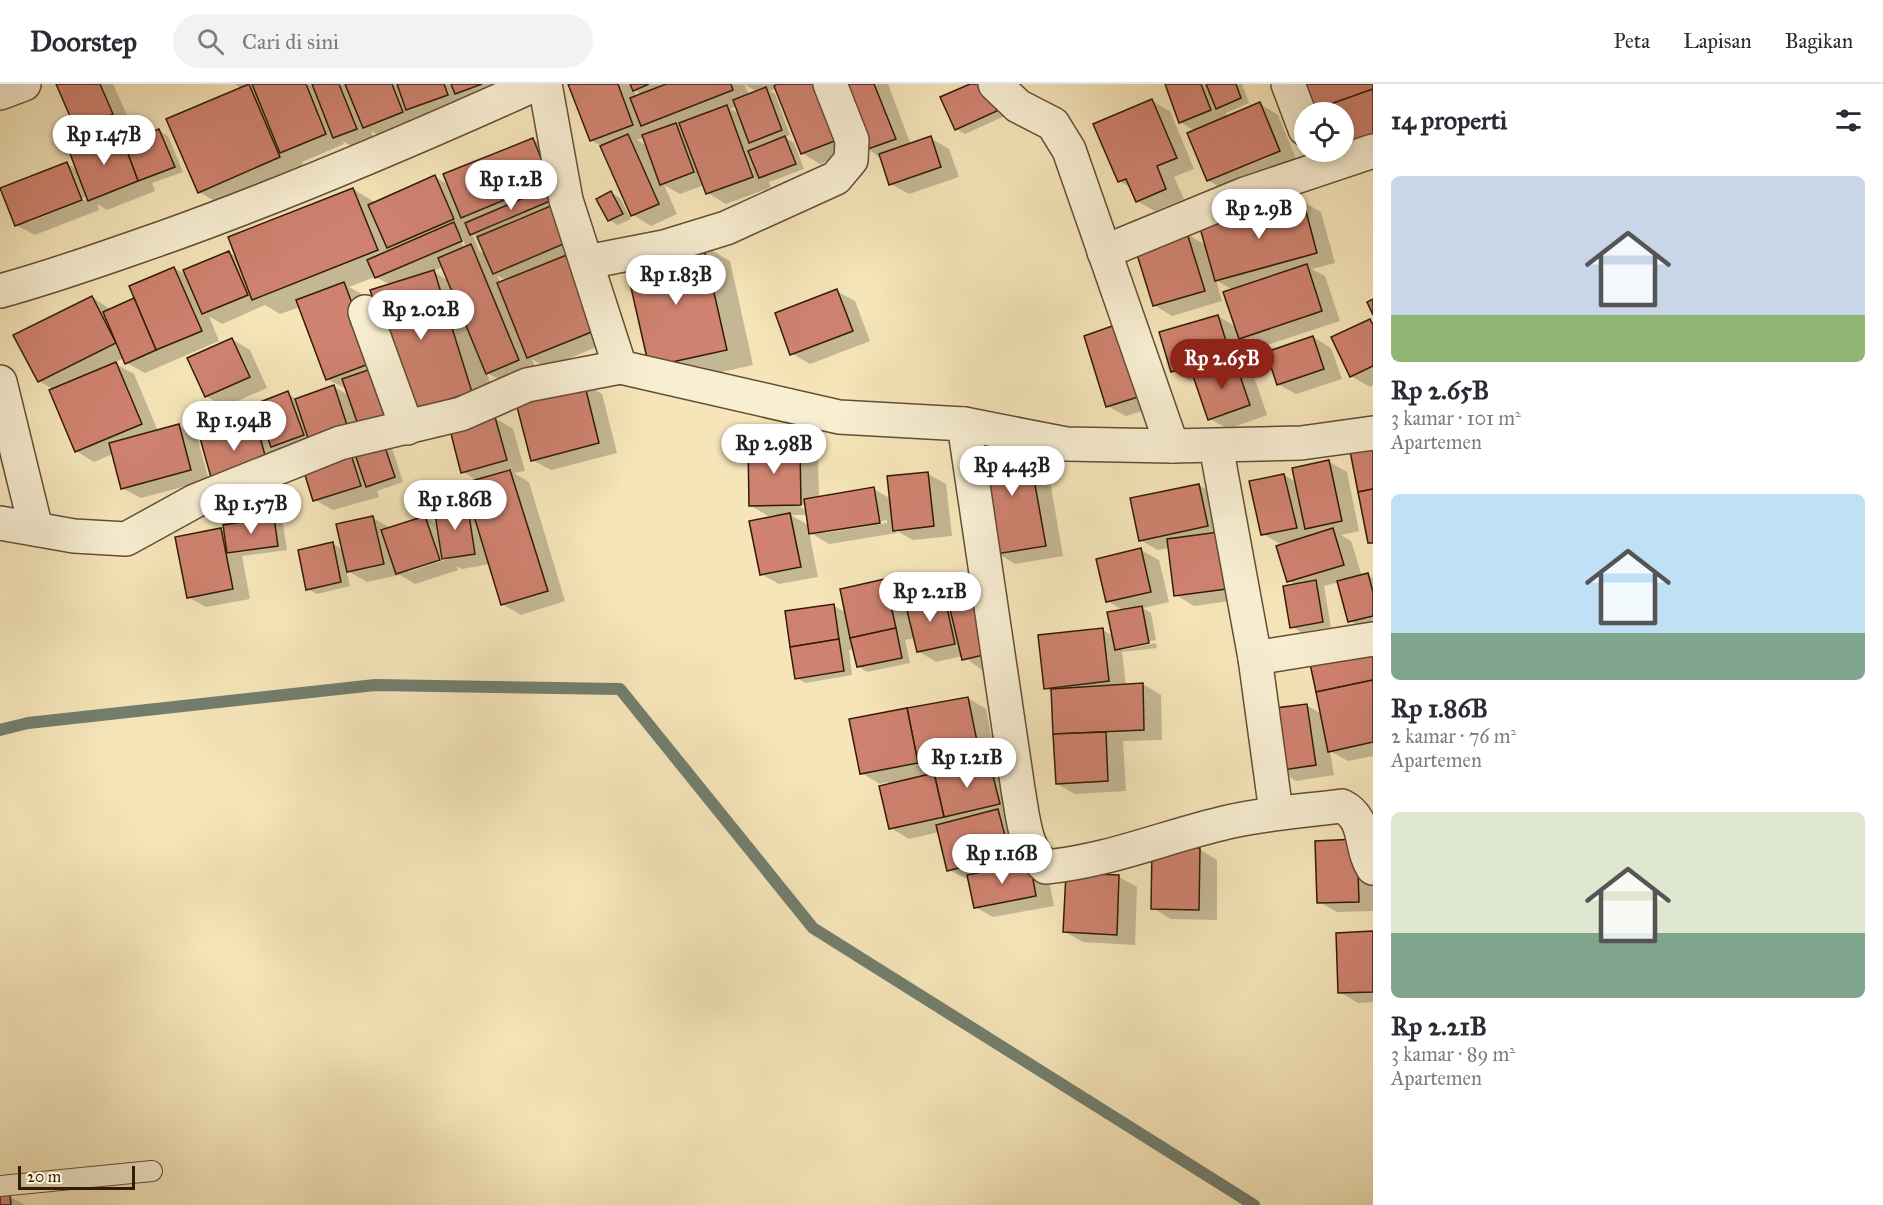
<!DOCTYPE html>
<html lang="id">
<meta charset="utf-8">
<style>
:root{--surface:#fff;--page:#f2f2f3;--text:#2b2b33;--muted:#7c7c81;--line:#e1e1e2;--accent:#8f2418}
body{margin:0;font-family:"IM FELL Great Primer",serif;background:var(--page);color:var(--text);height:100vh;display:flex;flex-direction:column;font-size:22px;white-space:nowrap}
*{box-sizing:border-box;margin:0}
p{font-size:20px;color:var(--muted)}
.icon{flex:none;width:33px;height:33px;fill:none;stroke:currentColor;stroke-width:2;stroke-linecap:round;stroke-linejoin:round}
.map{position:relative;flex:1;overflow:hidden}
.details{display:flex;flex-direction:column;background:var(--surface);width:510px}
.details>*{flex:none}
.fabs{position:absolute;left:1294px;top:18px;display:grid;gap:12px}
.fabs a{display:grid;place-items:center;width:60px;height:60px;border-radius:50%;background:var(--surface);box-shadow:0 3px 9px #0003;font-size:30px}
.scale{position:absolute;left:18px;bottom:15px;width:117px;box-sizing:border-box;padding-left:6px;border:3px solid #321c07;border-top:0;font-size:16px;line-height:21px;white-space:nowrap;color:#321c07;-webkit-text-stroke:4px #f8eed2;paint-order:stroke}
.price{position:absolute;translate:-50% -51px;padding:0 14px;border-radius:21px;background:#fff;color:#222;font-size:20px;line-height:39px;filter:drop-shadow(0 2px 3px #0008)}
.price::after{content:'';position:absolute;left:50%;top:36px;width:18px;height:14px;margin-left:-9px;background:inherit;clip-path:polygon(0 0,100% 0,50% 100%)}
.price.current{background:var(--accent);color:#fff}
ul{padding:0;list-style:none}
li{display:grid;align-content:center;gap:12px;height:318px;padding:0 18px}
li span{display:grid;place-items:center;height:186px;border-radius:9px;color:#555}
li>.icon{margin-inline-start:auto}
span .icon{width:108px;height:108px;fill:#fffc;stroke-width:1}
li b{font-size:26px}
h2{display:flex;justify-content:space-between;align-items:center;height:72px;padding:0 18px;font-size:26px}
header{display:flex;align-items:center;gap:36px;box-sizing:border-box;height:84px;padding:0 30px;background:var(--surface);border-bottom:2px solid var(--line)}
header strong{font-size:28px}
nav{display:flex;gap:33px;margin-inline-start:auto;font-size:21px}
.search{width:420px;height:54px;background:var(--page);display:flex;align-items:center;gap:15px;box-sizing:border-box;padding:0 21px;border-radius:33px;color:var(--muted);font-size:22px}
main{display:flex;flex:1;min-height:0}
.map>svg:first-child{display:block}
.shadow{fill:#0003;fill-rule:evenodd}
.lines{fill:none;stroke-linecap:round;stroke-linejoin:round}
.stream{stroke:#727e6d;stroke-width:12}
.building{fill:#cf8270;stroke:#321c07;stroke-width:1.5}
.service-casing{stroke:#634e34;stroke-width:22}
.minor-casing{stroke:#634e34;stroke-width:36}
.service{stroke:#f8eed2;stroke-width:20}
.minor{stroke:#f8eed2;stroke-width:33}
</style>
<header>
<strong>Doorstep</strong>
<div class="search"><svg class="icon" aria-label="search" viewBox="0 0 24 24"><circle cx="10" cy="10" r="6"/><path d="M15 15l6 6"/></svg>Cari di sini</div>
<nav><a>Peta</a><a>Lapisan</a><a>Bagikan</a></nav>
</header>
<main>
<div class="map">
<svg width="1373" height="1121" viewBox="0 0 1373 1121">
<rect width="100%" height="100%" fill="#f5e5b9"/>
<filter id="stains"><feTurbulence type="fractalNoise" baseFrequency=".00333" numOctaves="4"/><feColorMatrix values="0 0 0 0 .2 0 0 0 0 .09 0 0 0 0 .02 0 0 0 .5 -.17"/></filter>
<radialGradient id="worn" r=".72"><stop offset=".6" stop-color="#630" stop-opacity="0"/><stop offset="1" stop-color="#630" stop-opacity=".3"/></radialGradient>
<!-- shadow -->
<g class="shadow">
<polygon points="57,0 113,0 131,40 95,56 77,45"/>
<polygon points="235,0 505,0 474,20 462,13 465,21 426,36 417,31 421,39 383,54 371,47 374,55 353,63 343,57 344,60 302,78 306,88 225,123 199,108 241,4"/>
<path d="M 570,0 L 888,0 L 911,61 L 930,54 L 949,65 L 959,93 L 909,110 L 891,100 L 882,75 L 864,62 L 820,80 L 802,69 L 776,4 L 770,7 L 775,10 L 790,51 L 784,53 L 794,59 L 804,85 L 769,98 L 771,103 L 726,120 L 708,109 L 704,101 L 680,110 L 664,101 L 677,130 L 651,142 L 633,131 L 601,62 L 591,56 ZM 744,0 L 758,8 L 749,11 ZM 634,6 L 642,11 L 636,13 ZM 737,22 L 740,30 L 730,25 ZM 644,53 L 647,62 L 637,56 Z"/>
<polygon points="973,0 990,1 1005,32 965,50 956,45"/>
<polygon points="1166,0 1242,0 1249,19 1226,29 1228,33 1260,20 1278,31 1297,77 1226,107 1208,96 1195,47 1180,38"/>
<polygon points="1152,17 1170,27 1194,85 1174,93 1184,115 1155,127 1137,117 1131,104 1119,97"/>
<path d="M 159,47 L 168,52 L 183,88 L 152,99 L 155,107 L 107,126 L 97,120 L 99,126 L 35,151 L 16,141 L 66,79 L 78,86 L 119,50 L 132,57 ZM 88,112 L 89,114 L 27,139 L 27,136 Z"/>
<path d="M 532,55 L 551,66 L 616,255 L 546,284 L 532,275 L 536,286 L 506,299 L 487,289 L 498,323 L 437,342 L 391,201 L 375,193 L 349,203 L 362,210 L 392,288 L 385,361 L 392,364 L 403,398 L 377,407 L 379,413 L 333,426 L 315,416 L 303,379 L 231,406 L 256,340 L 266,346 L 288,309 L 297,316 L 334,303 L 350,312 L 347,305 L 327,295 L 300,223 L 280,230 L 265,221 L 222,240 L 209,232 L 219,257 L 145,289 L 127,279 L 124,274 L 114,279 L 134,290 L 158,347 L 179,342 L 197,353 L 209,396 L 141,414 L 122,404 L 113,370 L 94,378 L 76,367 L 54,306 L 39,297 L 92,213 L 111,226 L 136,215 L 174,184 L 188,192 L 228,168 L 237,173 L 353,105 L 376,119 L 435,93 L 449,101 ZM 472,150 L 479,154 L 486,170 L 479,167 ZM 459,153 L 462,153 L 466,163 L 464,164 ZM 443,183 L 449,197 L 432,187 ZM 497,191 L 507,197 L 500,199 Z"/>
<polygon points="611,109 620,114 631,135 618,141 609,136"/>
<polygon points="1302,117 1321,128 1335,179 1312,185 1325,192 1340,237 1258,264 1239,253 1247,280 1240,282 1253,290 1267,331 1228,345 1210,335 1195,296 1190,297 1172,287 1218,232 1236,243 1233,206 1216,196 1222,217 1172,232 1154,221 1187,150 1207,162"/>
<polygon points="703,161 730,177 753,281 677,298 650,282"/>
<polygon points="836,207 855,217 870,257 810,280 791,269"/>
<polygon points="1370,236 1373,238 1373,301 1370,303 1351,292"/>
<polygon points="1086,253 1155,323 1126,332 1107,322"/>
<polygon points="1313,253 1331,264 1342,295 1296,310 1278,300"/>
<polygon points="232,255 250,266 267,304 224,323 206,312"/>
<polygon points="584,299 602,310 617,369 551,386 532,376"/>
<path d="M 495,334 L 513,345 L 525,387 L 514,389 L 529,398 L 565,517 L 521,531 L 502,520 L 490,480 L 462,485 L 456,482 L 458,486 L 415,500 L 400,491 L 367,498 L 346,486 L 350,502 L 317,510 L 308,505 L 333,460 L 344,466 L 373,434 L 392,445 L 425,434 L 438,441 L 467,420 L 473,423 L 478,397 L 463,388 ZM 447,472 L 448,475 L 408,488 L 408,485 Z"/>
<path d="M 800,362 L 818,373 L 819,414 L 874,405 L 891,415 L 928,390 L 946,400 L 952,452 L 913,456 L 895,446 L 897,449 L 829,460 L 809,448 L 818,493 L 779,500 L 761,490 L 776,431 L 768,432 L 750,421 ZM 795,416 L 806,423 L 806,426 L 794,419 ZM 791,431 L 808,431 L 810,442 ZM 887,436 L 887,439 L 825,449 L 825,446 Z"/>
<polygon points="979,366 1045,368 1063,472 1015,480 997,469"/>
<polygon points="1329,378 1347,388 1359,447 1341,451 1351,457 1362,492 1368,491 1373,494 1373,539 1359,542 1350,537 1339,498 1324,502 1331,543 1301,548 1292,543 1296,501 1289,497 1282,461 1263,450 1284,391 1296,398"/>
<polygon points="1199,401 1217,412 1252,514 1194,522 1176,511 1169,464 1158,466 1140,456"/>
<polygon points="274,434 283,440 287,466 242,472 250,515 206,523 188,513 221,446 225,449"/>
<polygon points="1141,466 1159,476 1169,518 1143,524 1151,529 1156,556 1122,563 1122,566 1156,559 1157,564 1122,568 1126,602 1143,600 1161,611 1162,656 1123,657 1126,707 1075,710 1057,700 1052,608 1045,604 1103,546 1113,552 1124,527 1108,517"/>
<polygon points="885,497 903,507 906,520 944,512 949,515 1010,579 982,586 963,572 936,578 918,567 915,554 905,556 910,579 867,588 858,582 854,565 849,566 852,591 805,599 797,594 834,522 847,529"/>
<polygon points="1373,566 1373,672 1348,677 1330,667 1334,691 1296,697 1278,686 1306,621 1322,630"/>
<polygon points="968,614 986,625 996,677 991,678 1007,688 1048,791 1054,822 993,833 975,823 969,796 949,786 939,748 909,755 891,744 888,698 880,700 861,689"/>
<polygon points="1199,765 1217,776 1217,836 1171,835 1153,824"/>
<polygon points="1373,766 1373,827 1337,828 1319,818"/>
<polygon points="1067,791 1119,793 1137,803 1135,861 1083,858 1065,848"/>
<polygon points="1373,849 1373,918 1358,919 1340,908"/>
<polygon points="9,1112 25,1121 0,1121 0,1113"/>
</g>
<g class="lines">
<!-- stream -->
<polyline class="stream" points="0,646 28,639 375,601 620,605 813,844 1254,1121"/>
</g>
<!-- building -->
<g class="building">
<polygon points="56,0 100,0 113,30 76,46"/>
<polygon points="249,0 280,73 198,109 166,35"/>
<polygon points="252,0 306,0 326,50 280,69"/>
<polygon points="312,0 339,0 357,45 333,54"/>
<polygon points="345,0 392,0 403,28 363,44"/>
<polygon points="397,0 444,0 448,11 406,26"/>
<polygon points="451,0 482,0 455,10"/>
<polygon points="568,0 618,0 633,41 590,57"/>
<polygon points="630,0 649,0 633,7"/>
<polygon points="666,0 731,0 733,6 641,42 630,14"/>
<polygon points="777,0 824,0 845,53 801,70 774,2"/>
<polygon points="838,0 874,0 896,55 865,66"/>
<polygon points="970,0 984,0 997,27 955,46 940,13"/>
<polygon points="1165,0 1201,0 1211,26 1179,39"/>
<polygon points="1206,0 1236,0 1241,14 1216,25"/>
<polygon points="1305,0 1373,0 1373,5 1314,26"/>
<polygon points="766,3 782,46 749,59 733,16"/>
<polygon points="1373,5 1373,55 1344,65 1344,28 1315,28 1314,26"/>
<polygon points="1152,15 1177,74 1157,82 1166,105 1136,118 1126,95 1118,98 1093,40"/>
<polygon points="1260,18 1280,67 1207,97 1187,49"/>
<polygon points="727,21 753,93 706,110 679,39"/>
<polygon points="676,39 694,88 660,101 642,51"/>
<polygon points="159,45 175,83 138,97 124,59"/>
<polygon points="120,48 138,97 88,117 69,67"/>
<polygon points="628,50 659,120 631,132 600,62"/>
<polygon points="785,52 796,80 759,94 748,67"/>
<polygon points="931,52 941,83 889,101 879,70"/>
<polygon points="533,54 550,97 461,134 443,90"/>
<polygon points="67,78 82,116 15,142 0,104"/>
<polygon points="435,91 454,135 387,164 368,121"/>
<polygon points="552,102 557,114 470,151 465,139"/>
<polygon points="353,104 378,166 252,216 228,153"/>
<polygon points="611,107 623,130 608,137 596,115"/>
<polygon points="1303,116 1317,169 1215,197 1200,144"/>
<polygon points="553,121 568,158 493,190 477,153"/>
<polygon points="454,138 462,157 375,194 367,176"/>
<polygon points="1187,149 1205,207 1153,222 1135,164"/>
<polygon points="471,160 519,276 486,290 438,174"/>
<polygon points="703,160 727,266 649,283 625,177"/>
<polygon points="229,167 248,211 202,230 183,186"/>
<polygon points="569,170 599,245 527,274 497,199"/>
<polygon points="1307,180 1322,227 1239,255 1223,208"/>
<polygon points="174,183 202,247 156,266 129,202"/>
<polygon points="434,186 472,308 409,328 370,206"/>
<polygon points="344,198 374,278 326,296 296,216"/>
<polygon points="837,205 853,247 790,271 775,229"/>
<polygon points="92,212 116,259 38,298 13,251"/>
<polygon points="134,214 156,266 125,280 103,228"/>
<polygon points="1373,215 1373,231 1367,218"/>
<polygon points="1218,231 1230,270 1171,288 1159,248"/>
<polygon points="1370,235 1373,241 1373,282 1350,293 1331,253"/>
<polygon points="1115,241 1138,313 1106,323 1084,252"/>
<polygon points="1313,252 1324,285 1277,301 1266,268"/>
<polygon points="232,254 250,293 205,313 187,274"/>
<polygon points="1235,277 1250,321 1208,336 1193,292"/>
<polygon points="116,278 142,340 75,368 49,306"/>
<polygon points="377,283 396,341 362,352 342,295"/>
<polygon points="584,298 599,359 531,377 515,315"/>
<polygon points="334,301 349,347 310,360 295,315"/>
<polygon points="288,307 304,351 271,363 255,320"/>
<polygon points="495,333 507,376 461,389 450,346"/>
<polygon points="256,339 268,382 212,397 200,354"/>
<polygon points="179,340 191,386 121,405 109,359"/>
<polygon points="1027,356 1046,462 996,470 978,365"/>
<polygon points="383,357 395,393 366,403 354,367"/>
<polygon points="748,361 800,361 801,421 749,422"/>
<polygon points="1373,362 1373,405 1358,408 1350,367"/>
<polygon points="349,364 361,402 313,417 301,378"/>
<polygon points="1329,376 1342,437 1305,445 1292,384"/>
<polygon points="510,386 548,507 501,521 464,399"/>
<polygon points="928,388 934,442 893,447 887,392"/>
<polygon points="1284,390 1297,444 1261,451 1249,397"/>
<polygon points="1199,400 1208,442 1139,457 1130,414"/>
<polygon points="874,403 880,439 809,450 804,415"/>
<polygon points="1373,405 1373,459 1368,459 1358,408"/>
<polygon points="467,418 475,470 442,475 434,424"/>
<polygon points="790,429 801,483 760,491 749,437"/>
<polygon points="373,432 384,480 347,488 336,440"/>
<polygon points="425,432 440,476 396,490 381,446"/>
<polygon points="274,433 278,462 227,469 223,441"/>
<polygon points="221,444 233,505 187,514 175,453"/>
<polygon points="1333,444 1344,481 1287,498 1276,462"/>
<polygon points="1226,447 1234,504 1174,512 1167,455"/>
<polygon points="333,458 341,498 306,506 298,466"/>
<polygon points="1141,464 1151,508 1106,518 1096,475"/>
<polygon points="1368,489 1373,508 1373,532 1348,538 1337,497"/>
<polygon points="885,495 896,544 850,554 840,505"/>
<polygon points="1316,496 1323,538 1290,544 1283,502"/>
<polygon points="977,501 992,569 962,576 946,508"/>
<polygon points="944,510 955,560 917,568 905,518"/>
<polygon points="834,520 839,555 790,563 785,527"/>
<polygon points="1142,522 1149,559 1115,566 1107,528"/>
<polygon points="896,544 902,574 857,583 850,554"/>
<polygon points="1103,544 1109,597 1044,605 1038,551"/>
<polygon points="839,555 844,587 795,595 790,563"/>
<polygon points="1373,571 1373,596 1316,608 1309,575"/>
<polygon points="1373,596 1373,658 1328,668 1316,608"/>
<polygon points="1143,599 1144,646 1053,650 1051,605"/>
<polygon points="968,613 979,667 918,679 907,624"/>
<polygon points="1307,620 1316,681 1276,687 1267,625"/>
<polygon points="907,624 918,679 860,690 849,635"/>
<polygon points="1106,648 1108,697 1056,700 1053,650"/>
<polygon points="989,676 1000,720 944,733 934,689"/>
<polygon points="934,689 944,733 889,745 879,702"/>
<polygon points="998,725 1010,771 947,787 936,741"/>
<polygon points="1357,755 1359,818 1317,819 1315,757"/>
<polygon points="1152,763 1200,764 1199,826 1151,825"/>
<polygon points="1030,778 1036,812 974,824 967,791"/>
<polygon points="1066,789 1119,791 1117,851 1063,848"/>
<polygon points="1373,847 1373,908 1338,909 1336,849"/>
<polygon points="10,1111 11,1121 0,1121 0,1112"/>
</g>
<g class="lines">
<!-- service casing -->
<g class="service-casing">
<polyline id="service" points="0,1102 152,1087"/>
</g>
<!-- minor casing -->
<g class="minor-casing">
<g id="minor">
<polyline points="545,0 566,116 620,283 839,333 964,340 1066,360 1172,362 1301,359 1373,349"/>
<polyline points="995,0 1018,22 1053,40 1069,66 1172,362"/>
<polyline points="1288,0 1305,45"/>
<polyline points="0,9 24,0"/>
<polyline points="1104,168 1245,110 1373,67"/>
<polyline points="587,178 664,163 726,144 836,94 851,76 852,56 830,0"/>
<path d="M 0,207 C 56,192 110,172 165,153 C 291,108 414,55 536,0"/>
<polyline points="365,228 407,344"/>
<polyline points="0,298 36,445"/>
<path d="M 964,340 L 1018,705 C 1023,732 1024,765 1046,783 C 1109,777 1167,752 1228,738 C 1266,729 1304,727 1342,722 C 1368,735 1359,763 1373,784"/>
<polyline points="1216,362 1255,574 1373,555"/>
<polyline points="0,439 74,452 126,455 195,417 340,359 461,330 527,301 620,283"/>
<polyline points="1255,574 1276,728"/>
</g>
</g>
<!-- service -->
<use href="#service" class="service"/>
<!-- minor -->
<use href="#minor" class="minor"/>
</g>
<rect width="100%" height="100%" filter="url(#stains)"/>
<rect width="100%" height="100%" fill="url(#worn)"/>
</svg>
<div class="fabs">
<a><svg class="icon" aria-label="locate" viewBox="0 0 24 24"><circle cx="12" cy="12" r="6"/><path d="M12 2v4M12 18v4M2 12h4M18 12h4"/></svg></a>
</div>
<div class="scale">20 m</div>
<b class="price" style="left:104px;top:82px">Rp 1.47B</b>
<b class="price" style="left:511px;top:127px">Rp 1.2B</b>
<b class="price" style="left:1259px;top:156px">Rp 2.9B</b>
<b class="price" style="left:676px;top:222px">Rp 1.83B</b>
<b class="price" style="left:421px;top:257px">Rp 2.02B</b>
<b class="price current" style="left:1222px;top:306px">Rp 2.65B</b>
<b class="price" style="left:234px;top:368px">Rp 1.94B</b>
<b class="price" style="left:774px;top:391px">Rp 2.98B</b>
<b class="price" style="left:1012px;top:413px">Rp 4.43B</b>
<b class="price" style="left:455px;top:447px">Rp 1.86B</b>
<b class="price" style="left:251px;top:451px">Rp 1.57B</b>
<b class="price" style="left:930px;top:539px">Rp 2.21B</b>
<b class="price" style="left:967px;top:705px">Rp 1.21B</b>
<b class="price" style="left:1002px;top:801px">Rp 1.16B</b>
</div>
<section class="details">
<h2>14 properti<svg class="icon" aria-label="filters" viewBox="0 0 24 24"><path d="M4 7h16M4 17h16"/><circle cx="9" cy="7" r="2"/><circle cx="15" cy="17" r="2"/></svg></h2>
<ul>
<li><span style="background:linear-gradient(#c9d6e8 75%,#8fb573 0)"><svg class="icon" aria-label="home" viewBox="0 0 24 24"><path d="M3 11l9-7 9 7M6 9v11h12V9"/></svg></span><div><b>Rp 2.65B</b><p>3 kamar · 101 m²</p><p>Apartemen</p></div></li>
<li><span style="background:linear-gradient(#bfe0f5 75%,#7fa58c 0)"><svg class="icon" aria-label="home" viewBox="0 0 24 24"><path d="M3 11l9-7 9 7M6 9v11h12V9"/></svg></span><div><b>Rp 1.86B</b><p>2 kamar · 76 m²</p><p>Apartemen</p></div></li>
<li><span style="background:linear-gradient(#dfe7d0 65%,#7fa58c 0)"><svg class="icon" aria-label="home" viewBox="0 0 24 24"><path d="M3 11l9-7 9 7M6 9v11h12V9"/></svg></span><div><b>Rp 2.21B</b><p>3 kamar · 89 m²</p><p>Apartemen</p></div></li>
</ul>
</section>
</main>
